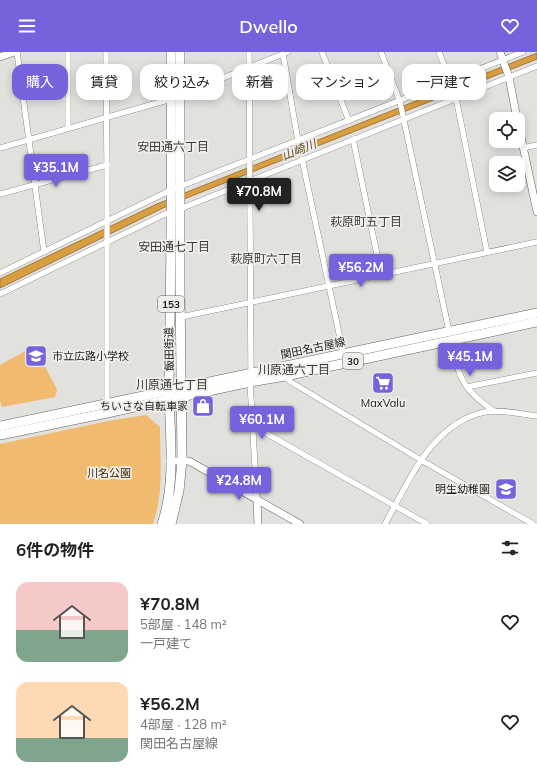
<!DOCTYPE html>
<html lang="ja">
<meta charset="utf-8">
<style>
:root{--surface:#fff;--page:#f2f2f2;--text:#222;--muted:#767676;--accent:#7563de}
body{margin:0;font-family:Mulish,"Noto Sans JP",sans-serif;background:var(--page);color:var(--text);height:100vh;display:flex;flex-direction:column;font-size:15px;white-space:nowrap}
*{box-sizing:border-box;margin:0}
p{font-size:13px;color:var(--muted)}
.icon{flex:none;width:22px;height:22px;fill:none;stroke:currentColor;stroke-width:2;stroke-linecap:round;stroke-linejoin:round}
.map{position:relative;height:472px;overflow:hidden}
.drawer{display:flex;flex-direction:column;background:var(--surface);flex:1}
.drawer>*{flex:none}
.top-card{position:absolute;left:12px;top:12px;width:513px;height:36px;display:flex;gap:8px}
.fabs{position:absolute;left:489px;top:60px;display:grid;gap:8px}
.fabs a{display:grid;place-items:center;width:36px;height:36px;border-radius:8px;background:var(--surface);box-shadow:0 2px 10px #0003;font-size:20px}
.price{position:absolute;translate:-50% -34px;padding:0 9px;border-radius:4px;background:var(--accent);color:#fff;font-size:13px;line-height:26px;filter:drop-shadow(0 1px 2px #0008)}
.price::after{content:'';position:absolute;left:50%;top:24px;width:12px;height:9px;margin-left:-6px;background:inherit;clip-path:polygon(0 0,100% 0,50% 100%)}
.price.current{background:#222;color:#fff}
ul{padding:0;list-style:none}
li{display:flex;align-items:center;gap:12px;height:100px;padding:0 16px}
li span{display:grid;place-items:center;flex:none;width:112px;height:80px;border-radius:12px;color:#555}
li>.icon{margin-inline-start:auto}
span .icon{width:48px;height:48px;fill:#fffc;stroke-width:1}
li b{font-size:17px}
h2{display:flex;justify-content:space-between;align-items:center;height:48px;padding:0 16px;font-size:17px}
.chip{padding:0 14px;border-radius:12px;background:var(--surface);box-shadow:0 2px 10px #0003;font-size:14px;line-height:36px}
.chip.current{background:var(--accent);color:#fff}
header{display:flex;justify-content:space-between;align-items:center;height:52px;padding:0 16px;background:var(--accent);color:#fff;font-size:18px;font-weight:600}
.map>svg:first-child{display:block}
.green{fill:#f0bb6e}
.water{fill:#d99e40;stroke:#a17735}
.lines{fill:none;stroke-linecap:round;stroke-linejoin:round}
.minor-casing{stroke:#62605d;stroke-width:6}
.tertiary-casing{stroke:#62605d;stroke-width:8}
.primary-casing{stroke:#62605d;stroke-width:10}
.trunk-casing{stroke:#62605d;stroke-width:10}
.minor{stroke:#fff;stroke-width:5.5}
.tertiary{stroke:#fff;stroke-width:7}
.primary{stroke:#fff;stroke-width:9}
.trunk{stroke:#fff;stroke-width:9}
.labels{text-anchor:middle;stroke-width:3.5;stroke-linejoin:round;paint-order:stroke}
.shield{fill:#f0eeea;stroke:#5c5b59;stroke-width:1}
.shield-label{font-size:10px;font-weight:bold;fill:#1d1c1b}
.street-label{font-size:11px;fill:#1d1c1b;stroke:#f0eeea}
.poi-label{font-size:11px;fill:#1d1c1b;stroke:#f0eeea;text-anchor:end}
.park-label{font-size:11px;fill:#402800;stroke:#f0eeea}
.neighbourhood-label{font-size:12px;fill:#3c3a37;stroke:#f0eeea}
.water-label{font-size:12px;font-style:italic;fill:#624923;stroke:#f0eeea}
</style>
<header><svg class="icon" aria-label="menu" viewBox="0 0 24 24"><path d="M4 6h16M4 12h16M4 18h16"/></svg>Dwello<svg class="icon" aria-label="heart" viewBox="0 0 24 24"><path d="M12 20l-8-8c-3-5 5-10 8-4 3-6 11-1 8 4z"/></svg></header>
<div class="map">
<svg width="537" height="472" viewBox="0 0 537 472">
<rect width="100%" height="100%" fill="#e3e1dd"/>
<!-- green -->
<g class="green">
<polygon points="29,297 37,300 57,337 55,345 2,355 0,348 0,313"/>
<path d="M 146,363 L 160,375 C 160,408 164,441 153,472 L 0,472 L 0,392 L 108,369 Z"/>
</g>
<!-- water -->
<polygon class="water" points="537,1 537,7 189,145 163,156 0,236 0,227 157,152"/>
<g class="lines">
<!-- minor casing -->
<g class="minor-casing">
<g id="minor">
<polyline points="17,0 44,200"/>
<polyline points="68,0 68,76"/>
<polyline points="106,0 107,113 107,352"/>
<polyline points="249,0 251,321"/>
<polyline points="322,0 349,69"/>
<polyline points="381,0 400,50 449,279"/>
<polyline points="439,0 450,28"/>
<polyline points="283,2 298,89"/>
<polyline points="180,43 288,0"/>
<polyline points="456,46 487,200"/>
<polyline points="353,87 381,222"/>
<polyline points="0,96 171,47"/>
<polyline points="523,96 537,93"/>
<polyline points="302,107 344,305"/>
<polyline points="0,142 107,113"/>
<polyline points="180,157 537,14"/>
<polyline points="0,221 171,138 523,0"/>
<polyline points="0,242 165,162 172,161"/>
<polyline points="181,265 537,190"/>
<path d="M 451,289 C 459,325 461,337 494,359"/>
<polyline points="285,324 291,330 421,408 533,472"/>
<polyline points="250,330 257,448"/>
<polyline points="467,335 537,321"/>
<polyline points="253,374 427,472"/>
<path d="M 385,472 C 409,429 432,371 485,360 C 501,357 521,362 537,364"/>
</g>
</g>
<!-- tertiary casing -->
<g class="tertiary-casing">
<g id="tertiary">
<polyline points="500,0 509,25 517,67"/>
<polyline points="0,5 14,0"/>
<polyline points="518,71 537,160"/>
<polyline points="170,409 189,409 300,472"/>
<polyline points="257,448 258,472"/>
</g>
</g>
<!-- primary casing -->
<g class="primary-casing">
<g id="primary">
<polyline points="0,374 537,261"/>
<polyline points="0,383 107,361 250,330 285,324 537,270"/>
</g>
</g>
<!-- trunk casing -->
<g class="trunk-casing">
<g id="trunk">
<path d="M 162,472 C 177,428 169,379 169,333 C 171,222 172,111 171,0"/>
<polyline points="171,472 179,439 182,409 180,237 180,0"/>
</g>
</g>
<!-- minor -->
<use href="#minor" class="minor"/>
<!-- tertiary -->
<use href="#tertiary" class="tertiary"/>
<!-- primary -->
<use href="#primary" class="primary"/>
<!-- trunk -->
<use href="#trunk" class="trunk"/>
</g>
<!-- icons -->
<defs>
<g id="school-square" transform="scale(1.15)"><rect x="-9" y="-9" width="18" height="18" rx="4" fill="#7563de" stroke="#f0eeea"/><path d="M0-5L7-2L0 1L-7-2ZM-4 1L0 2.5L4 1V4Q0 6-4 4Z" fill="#fff"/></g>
<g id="supermarket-square" transform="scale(1.15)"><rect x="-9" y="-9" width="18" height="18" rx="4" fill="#7563de" stroke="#f0eeea"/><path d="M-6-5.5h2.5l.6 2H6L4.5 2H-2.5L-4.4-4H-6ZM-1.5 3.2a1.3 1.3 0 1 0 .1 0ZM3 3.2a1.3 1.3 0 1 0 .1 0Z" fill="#fff"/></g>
<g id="shop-square" transform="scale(1.15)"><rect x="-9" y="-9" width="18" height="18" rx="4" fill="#7563de" stroke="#f0eeea"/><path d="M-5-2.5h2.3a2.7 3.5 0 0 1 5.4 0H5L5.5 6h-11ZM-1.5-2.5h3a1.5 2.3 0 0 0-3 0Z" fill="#fff"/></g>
</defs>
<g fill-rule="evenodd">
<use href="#school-square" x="36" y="304"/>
<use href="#supermarket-square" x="383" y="331"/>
<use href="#shop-square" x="203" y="354"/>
<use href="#school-square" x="506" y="437"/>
</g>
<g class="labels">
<!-- shield labels -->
<g class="shield">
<rect x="158" y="244" width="26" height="16" rx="3"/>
<rect x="343" y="301" width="20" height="16" rx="3"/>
</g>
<g class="shield-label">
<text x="171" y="256">153</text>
<text x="353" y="313">30</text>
</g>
<!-- street labels -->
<g class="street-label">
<text transform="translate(313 296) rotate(-12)" y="4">関田名古屋線</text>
<text transform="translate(169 297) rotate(-91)" y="4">飯田街道</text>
</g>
<!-- poi labels -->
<g class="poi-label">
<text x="52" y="308" text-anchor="start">市立広路小学校</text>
<text x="383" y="355" text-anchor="middle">MaxValu</text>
<text x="188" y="358">ちいさな自転車家</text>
<text x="490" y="441">明生幼稚園</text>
</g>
<!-- park labels -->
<g class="park-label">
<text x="109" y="425">川名公園</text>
</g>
<!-- neighbourhood labels -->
<g class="neighbourhood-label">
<text x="173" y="99">安田通六丁目</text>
<text x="366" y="174">萩原町五丁目</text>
<text x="174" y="199">安田通七丁目</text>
<text x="266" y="211">萩原町六丁目</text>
<text x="294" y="322">川原通六丁目</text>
<text x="172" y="337">川原通七丁目</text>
</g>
<!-- water labels -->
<g class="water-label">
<text transform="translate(299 98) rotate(-22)" y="4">山崎川</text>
</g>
</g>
</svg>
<div class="fabs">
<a><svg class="icon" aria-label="locate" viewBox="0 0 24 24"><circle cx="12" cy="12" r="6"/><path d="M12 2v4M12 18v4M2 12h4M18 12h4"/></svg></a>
<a><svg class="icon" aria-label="layers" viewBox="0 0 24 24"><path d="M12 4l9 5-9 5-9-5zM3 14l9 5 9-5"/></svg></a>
</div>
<b class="price" style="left:56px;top:136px">¥35.1M</b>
<b class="price current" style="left:259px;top:160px">¥70.8M</b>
<b class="price" style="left:361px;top:236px">¥56.2M</b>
<b class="price" style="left:470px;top:325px">¥45.1M</b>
<b class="price" style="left:262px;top:388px">¥60.1M</b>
<b class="price" style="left:239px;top:449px">¥24.8M</b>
<div class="top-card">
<a class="chip current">購入</a>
<a class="chip">賃貸</a>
<a class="chip">絞り込み</a>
<a class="chip">新着</a>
<a class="chip">マンション</a>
<a class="chip">一戸建て</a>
</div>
</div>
<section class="drawer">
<h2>6件の物件<svg class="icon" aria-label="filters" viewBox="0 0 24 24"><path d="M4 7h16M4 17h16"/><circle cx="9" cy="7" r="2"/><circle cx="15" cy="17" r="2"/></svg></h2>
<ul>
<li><span style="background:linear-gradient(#f6c9c9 60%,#7fa58c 0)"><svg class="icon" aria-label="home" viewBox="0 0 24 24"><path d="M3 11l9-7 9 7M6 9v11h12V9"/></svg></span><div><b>¥70.8M</b><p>5部屋 · 148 m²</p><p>一戸建て</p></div><svg class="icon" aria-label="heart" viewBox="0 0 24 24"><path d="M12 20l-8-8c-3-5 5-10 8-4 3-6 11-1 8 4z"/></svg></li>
<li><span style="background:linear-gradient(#ffd9b3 70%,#7fa58c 0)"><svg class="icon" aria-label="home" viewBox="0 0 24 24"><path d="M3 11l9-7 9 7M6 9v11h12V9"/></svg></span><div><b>¥56.2M</b><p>4部屋 · 128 m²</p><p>関田名古屋線</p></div><svg class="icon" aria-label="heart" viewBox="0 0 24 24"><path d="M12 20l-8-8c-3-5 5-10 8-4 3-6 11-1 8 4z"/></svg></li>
</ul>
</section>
